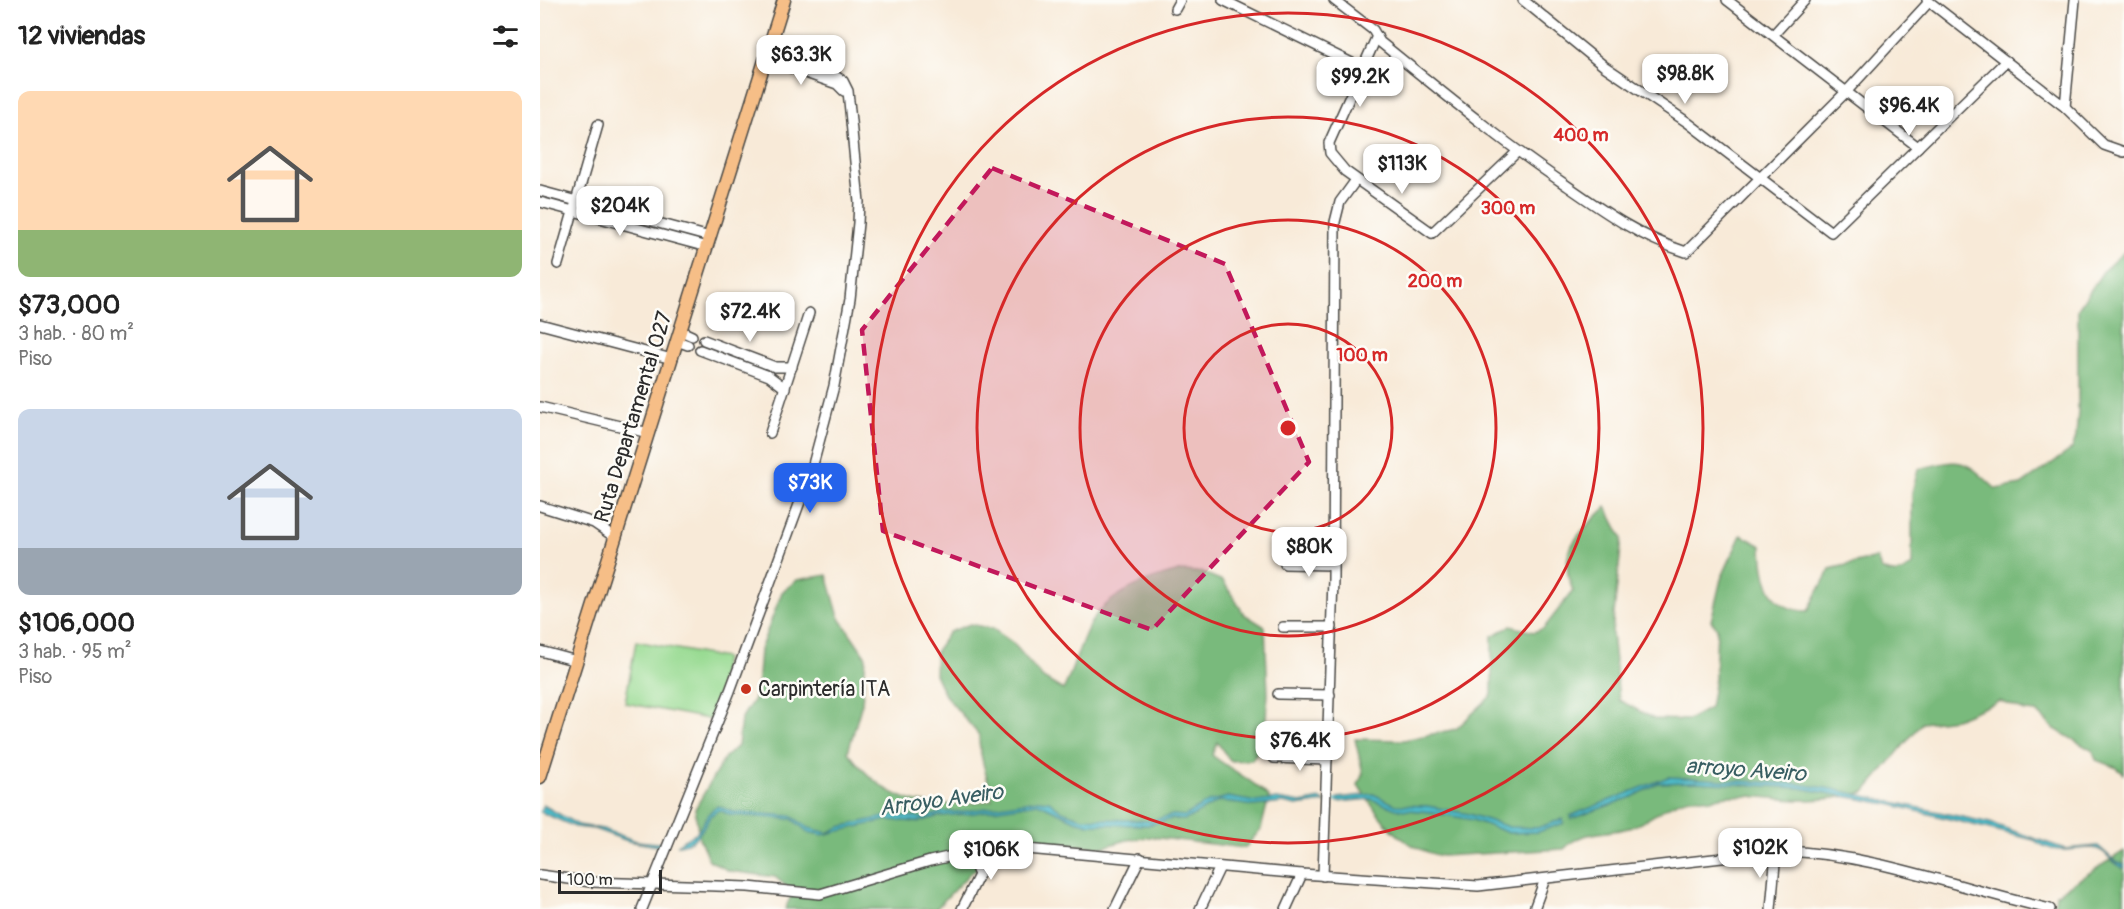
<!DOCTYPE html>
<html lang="es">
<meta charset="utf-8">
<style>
:root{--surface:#fff;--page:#f2f2f2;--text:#222;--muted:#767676;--accent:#2563eb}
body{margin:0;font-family:Pangolin,sans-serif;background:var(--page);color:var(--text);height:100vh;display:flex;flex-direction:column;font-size:22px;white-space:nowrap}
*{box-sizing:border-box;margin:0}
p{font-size:20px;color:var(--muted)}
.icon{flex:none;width:33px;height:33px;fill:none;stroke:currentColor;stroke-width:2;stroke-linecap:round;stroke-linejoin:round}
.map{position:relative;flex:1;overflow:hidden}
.sheet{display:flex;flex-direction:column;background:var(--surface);width:540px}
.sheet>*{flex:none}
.scale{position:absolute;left:18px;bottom:15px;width:104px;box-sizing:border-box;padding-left:6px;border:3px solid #2b2b2b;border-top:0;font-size:16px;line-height:21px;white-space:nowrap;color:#2b2b2b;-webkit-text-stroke:4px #fdfcf7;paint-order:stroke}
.price{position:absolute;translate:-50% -51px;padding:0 14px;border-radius:12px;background:#fff;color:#222;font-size:20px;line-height:39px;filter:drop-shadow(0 2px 3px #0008)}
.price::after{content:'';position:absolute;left:50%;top:36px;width:18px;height:14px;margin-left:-9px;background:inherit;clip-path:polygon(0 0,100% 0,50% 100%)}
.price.selected{background:var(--accent);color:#fff}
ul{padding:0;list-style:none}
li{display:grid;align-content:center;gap:12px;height:318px;padding:0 18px}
li span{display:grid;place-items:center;height:186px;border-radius:12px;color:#555}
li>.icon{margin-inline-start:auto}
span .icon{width:108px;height:108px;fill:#fffc;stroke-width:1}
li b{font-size:26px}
h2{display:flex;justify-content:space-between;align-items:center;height:72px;padding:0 18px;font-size:26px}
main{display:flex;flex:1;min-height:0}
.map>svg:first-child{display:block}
.green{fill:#97da91;stroke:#61825e;stroke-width:1.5}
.forest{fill:#79ba7b;stroke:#527253;stroke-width:1.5}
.water{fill:#4fbcc9;stroke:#3d747a;stroke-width:1.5}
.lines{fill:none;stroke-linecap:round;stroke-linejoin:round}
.stream{stroke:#4fbcc9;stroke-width:2}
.minor-casing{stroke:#4a4845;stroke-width:12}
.major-casing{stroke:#4a4845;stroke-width:15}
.minor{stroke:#fff;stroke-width:9}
.major{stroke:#f6be87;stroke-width:12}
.marked{fill:#c2185b;fill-opacity:0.2;stroke:#c2185b;stroke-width:4.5;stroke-dasharray:12 8;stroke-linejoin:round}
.ring{fill:none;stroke:#d62828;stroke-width:3}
.poi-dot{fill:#c8321e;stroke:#fdfcf7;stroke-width:2}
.labels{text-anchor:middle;stroke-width:5;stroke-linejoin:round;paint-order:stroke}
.street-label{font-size:21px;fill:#2b2b2b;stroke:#fdfcf7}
.poi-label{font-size:21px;fill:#2b2b2b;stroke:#fdfcf7;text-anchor:start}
.water-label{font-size:22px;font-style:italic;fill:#385e62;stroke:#fdfcf7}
.centre{fill:#d62828;stroke:#fdfcf7;stroke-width:3}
.ring-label{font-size:18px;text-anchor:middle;font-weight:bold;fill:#d62828;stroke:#fdfcf7;stroke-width:5;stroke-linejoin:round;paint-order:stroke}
</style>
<main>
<section class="sheet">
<h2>12 viviendas<svg class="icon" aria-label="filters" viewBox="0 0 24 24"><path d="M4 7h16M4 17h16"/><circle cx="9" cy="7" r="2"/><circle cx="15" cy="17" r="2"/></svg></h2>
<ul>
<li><span style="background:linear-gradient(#ffd9b3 75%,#8fb573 0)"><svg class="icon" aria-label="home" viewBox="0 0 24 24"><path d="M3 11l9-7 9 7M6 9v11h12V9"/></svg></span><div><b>$73,000</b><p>3 hab. · 80 m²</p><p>Piso</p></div></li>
<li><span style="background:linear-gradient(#c9d6e8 75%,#9aa5b1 0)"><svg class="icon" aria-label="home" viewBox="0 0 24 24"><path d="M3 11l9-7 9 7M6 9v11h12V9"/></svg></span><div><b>$106,000</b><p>3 hab. · 95 m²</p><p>Piso</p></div></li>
</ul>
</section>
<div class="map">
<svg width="1584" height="909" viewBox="0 0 1584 909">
<rect width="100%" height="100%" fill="#fdfcf7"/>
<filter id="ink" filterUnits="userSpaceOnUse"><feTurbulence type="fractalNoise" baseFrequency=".0167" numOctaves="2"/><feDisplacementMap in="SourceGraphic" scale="12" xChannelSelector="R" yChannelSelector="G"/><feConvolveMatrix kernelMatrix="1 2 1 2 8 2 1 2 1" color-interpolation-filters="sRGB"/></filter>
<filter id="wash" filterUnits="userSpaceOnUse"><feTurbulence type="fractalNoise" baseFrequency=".008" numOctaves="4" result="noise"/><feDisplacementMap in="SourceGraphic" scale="24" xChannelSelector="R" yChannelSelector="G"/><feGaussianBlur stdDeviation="1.35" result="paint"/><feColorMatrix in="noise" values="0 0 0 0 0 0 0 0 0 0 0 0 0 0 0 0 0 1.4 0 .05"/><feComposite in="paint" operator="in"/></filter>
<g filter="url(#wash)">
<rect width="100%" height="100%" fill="#f8ead8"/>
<!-- green -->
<polygon class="green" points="96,641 185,658 174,720 85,703"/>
<!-- forest -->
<g class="forest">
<path d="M 1584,252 L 1584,774 L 1577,768 L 1556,760 L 1553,751 L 1513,728 L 1497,712 L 1485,711 L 1460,701 L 1416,719 L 1382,723 L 1325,792 C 1306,797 1285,800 1264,800 C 1238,801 1192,790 1171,800 C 1137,789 1118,819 1089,828 C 1063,835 1043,829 1024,849 L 902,856 C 860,848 840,819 818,785 L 823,773 L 815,739 L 864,740 L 916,729 L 952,695 L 952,636 L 971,626 L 994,632 L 1004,628 L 1033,591 C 1016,549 1038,535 1066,507 L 1082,538 L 1072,633 L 1079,700 L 1114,719 L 1148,720 L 1170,708 L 1175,678 L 1177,628 L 1171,621 L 1181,579 L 1201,535 L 1222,546 C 1223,578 1229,611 1268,611 L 1290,569 L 1337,558 L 1341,569 C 1354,576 1361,574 1372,565 L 1372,492 L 1378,469 C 1423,458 1423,458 1456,489 L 1481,485 L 1532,449 L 1536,437 L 1538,411 L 1538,309 L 1564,270 Z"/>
<path d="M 639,571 L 661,572 L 683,581 L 704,614 L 725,627 L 728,694 L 724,741 L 712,760 L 690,761 L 677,742 L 672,755 C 693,772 711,778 729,797 L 721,829 L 705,848 L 611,837 L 587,840 L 563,847 L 498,844 L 461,853 L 430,873 L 396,909 L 245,909 L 253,892 L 235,877 L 189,871 L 169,860 L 159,838 L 155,809 L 185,757 L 198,746 L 201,719 L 214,699 L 217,689 L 220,650 L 242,592 L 257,580 L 287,575 L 299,617 L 326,657 L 322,703 L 308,752 C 348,806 389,811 452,800 C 449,778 438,756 439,735 L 405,695 L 395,674 L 396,651 L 409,632 L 430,624 L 453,629 L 473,643 L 503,678 L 523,690 C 534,669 540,641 552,621 C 570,592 608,579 639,571 Z"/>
<polygon points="1584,851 1584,909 1514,909 1516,894"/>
</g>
<!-- water -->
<g class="water">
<path d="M 1128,777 L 1258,784 L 1292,789 L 1450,823 L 1525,849 L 1558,846 L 1576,862 L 1584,865 L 1584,868 C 1572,865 1566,849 1553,848 C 1530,848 1515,856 1494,840 L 1353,805 L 1260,788 L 1157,782 L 1118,783 L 1092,797 L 1031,819 L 1030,816 Z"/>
<polygon points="833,794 856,805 888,806 929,814 969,827 997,828 1023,819 1024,823 998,832 969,833 933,820 890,812 856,809 831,799 798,802 798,798"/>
<path d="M 688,797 L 716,802 L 737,799 L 761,803 L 781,799 L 785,802 L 756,806 L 743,803 L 714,806 L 679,801 L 645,820 L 632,819 L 608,825 L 549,824 L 535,820 L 498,803 L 428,814 L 400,816 L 378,822 L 347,820 L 282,835 L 268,832 L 252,819 L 190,815 L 180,810 C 164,814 165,843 138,845 C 142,839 151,838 157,832 C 165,823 167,811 178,806 L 193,812 L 251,816 L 269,828 L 288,833 L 300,827 L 352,815 L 384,818 L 403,812 L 421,812 L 498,800 L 509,801 L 522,811 L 542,818 L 610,821 L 633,815 L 645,816 L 668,802 Z"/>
<polygon points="3,805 38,825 63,829 96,841 117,843 126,842 125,845 118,846 88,841 54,829 35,827 1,812"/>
</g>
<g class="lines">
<!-- stream -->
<polyline class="stream" points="793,801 800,800"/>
</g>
</g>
<g filter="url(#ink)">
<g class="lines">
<!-- minor casing -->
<g class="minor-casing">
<g id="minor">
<polyline points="683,0 824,69"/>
<path d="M 794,0 L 833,30 L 840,42 C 901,91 961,141 1026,185 C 1066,213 1100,237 1146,252 L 1307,91 L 1389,2"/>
<polyline points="983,0 1064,66 1147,122 1291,232 1466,61"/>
<polyline points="1187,0 1378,147"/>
<polyline points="1387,0 1525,107 1564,145 1584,152"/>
<polyline points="635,9 640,0"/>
<polyline points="1234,34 1265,0"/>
<polyline points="837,36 789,143 790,153 805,171 892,233 977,152"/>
<polyline points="226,59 297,84 304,91"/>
<polyline points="1525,107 1535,0"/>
<polyline points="0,191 170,237"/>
<polyline points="0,202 167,247"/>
<polyline points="18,264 58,125"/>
<polyline points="0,324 132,359"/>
<polyline points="141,331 152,336"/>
<polyline points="164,340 235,367 252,367"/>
<polyline points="137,341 148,345"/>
<polyline points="160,350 229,376 245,388"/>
<polyline points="0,407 109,433"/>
<polyline points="230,433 269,313"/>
<polyline points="0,506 54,523 76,538"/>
<polyline points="745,564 793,565"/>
<polyline points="743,627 792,627"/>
<polyline points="0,651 37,661"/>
<polyline points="738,694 790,695"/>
<polyline points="734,758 787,760"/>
<path d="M 0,875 L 51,882 L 208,887 L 280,894 L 390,861 L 430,852 L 476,848 L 762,874 L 938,886 L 1243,851 C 1335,854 1421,889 1510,909"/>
<polyline points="783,876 793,579 795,222 800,202 816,180"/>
<polyline points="102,909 190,691 271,472 294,386 310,299 318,223 319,202 308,91 303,81 297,77 228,52"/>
<polyline points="422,909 439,875 430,852"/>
<polyline points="575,909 600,858"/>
<polyline points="660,909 680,867"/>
<polyline points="746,909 762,874"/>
<polyline points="994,909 1005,879"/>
<polyline points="1231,909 1236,852"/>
</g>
</g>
<!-- major casing -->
<g class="major-casing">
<polyline id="major" points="0,777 244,0"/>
</g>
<!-- minor -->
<use href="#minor" class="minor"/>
<!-- major -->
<use href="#major" class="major"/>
</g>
</g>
<!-- marked area -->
<path class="marked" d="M 452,168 L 685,264 L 769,462 L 612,630 L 343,531 L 322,330 Z"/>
<!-- distance rings -->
<g class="ring">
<circle cx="748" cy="428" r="104"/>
<circle cx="748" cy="428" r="208"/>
<circle cx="748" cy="428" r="311"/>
<circle cx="748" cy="428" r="415"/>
</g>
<!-- markers -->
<circle class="poi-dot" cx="206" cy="689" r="6"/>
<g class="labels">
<!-- street labels -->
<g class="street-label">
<text transform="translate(93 417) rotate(-73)" y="7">Ruta Departamental 027</text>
</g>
<!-- poi labels -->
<g class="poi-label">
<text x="218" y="696">Carpintería ITA</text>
</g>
<!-- water labels -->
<g class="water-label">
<text transform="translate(1206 769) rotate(4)" y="8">arroyo Aveiro</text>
<text transform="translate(401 799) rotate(-8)" y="8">Arroyo Aveiro</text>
</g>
</g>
<circle cx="748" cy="428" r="9" class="centre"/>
<g class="ring-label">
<text x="1041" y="141">400 m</text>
<text x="968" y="214">300 m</text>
<text x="895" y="287">200 m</text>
<text x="822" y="361">100 m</text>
</g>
</svg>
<div class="scale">100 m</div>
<b class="price" style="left:261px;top:86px">$63.3K</b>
<b class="price" style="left:1145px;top:105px">$98.8K</b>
<b class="price" style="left:820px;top:108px">$99.2K</b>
<b class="price" style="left:1369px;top:137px">$96.4K</b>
<b class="price" style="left:862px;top:195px">$113K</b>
<b class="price" style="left:80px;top:237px">$204K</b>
<b class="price" style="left:210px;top:343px">$72.4K</b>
<b class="price selected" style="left:270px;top:514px">$73K</b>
<b class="price" style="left:769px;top:578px">$80K</b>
<b class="price" style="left:760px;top:772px">$76.4K</b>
<b class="price" style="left:1220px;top:879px">$102K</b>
<b class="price" style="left:451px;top:881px">$106K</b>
</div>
</main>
